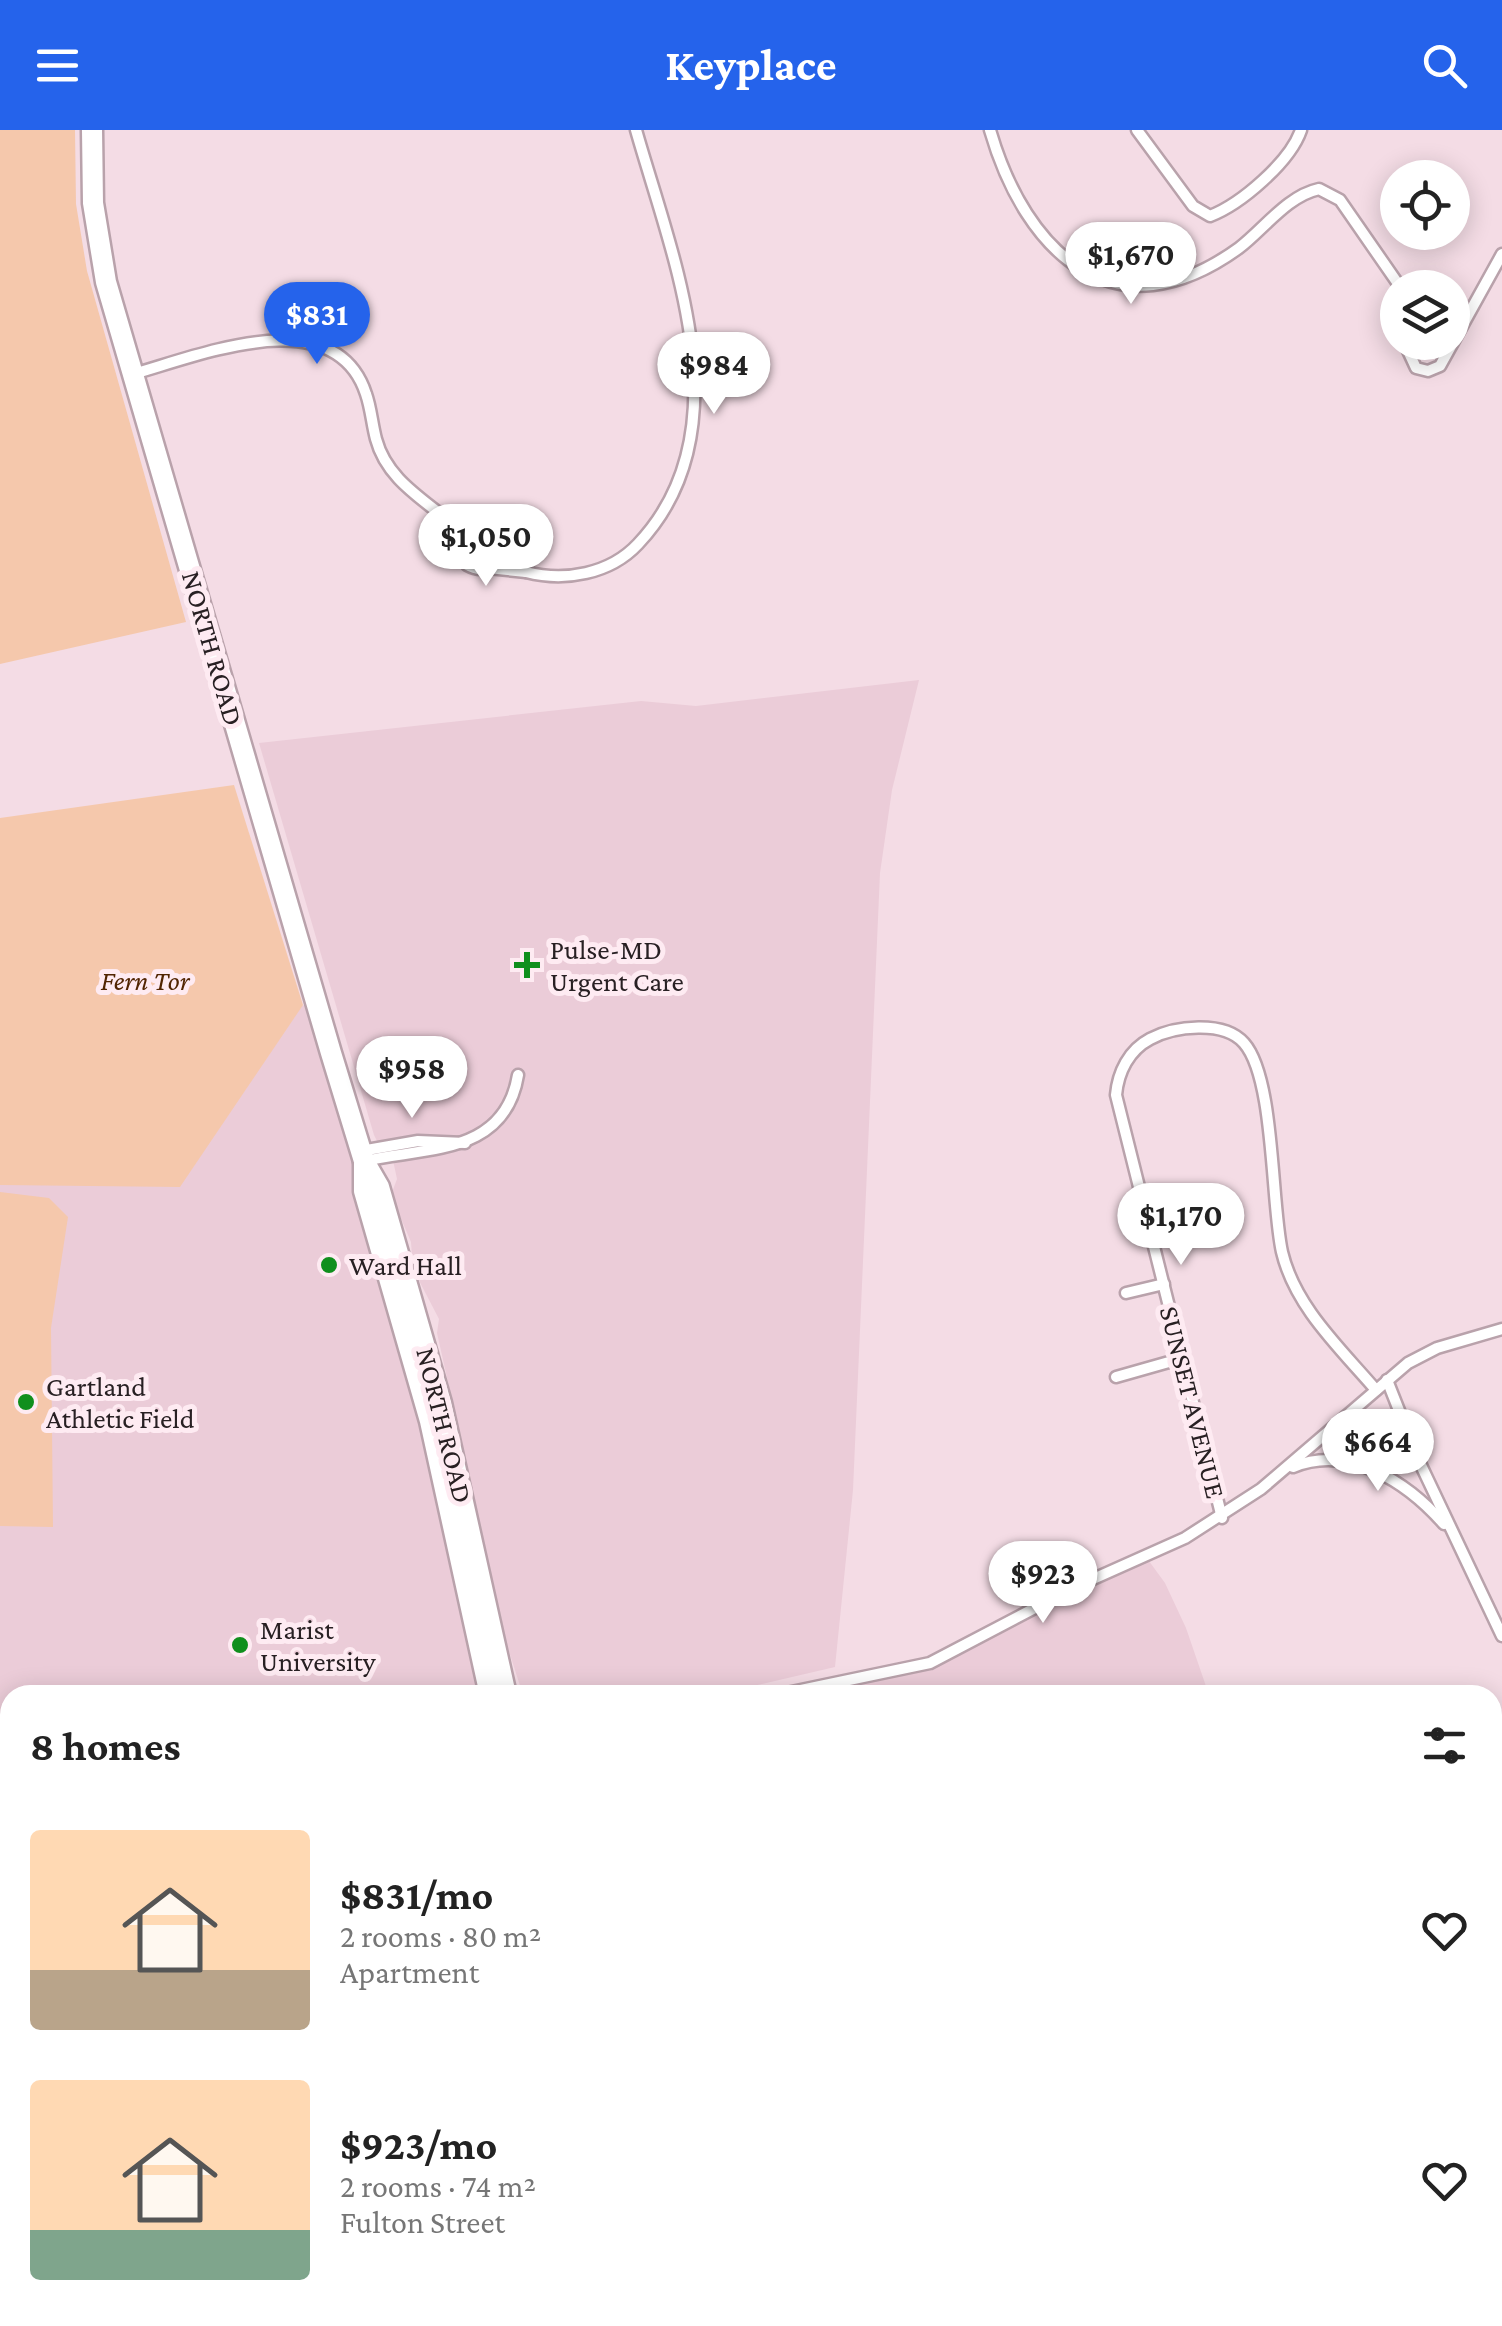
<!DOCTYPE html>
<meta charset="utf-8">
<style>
:root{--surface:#fff;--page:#f6f6f6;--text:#222;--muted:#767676;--accent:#2563eb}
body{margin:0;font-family:"Crimson Pro",serif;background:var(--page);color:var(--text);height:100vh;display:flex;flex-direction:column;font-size:38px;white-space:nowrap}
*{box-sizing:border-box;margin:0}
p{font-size:32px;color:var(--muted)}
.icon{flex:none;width:55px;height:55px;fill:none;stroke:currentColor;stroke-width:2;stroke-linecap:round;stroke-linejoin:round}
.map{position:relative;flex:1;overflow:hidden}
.panel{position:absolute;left:0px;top:1555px;width:1502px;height:642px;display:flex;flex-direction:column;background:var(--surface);border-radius:30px 30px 0 0;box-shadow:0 5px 25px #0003}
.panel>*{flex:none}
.tools{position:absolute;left:1380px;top:30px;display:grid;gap:20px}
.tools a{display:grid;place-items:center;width:90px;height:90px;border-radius:50%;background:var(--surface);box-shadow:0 5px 25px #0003;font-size:50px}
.price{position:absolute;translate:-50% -85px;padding:0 22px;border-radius:35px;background:#fff;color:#222;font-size:32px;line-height:65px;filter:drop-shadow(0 2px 5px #0008)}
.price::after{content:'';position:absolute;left:50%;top:60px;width:30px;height:22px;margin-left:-15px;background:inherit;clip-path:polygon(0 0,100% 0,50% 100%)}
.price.on{background:var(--accent);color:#fff}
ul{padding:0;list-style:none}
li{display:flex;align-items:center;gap:30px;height:250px;padding:0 30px}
li span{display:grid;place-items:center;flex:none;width:280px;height:200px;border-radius:10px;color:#555}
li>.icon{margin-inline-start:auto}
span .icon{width:120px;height:120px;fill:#fffc;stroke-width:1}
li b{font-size:42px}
h2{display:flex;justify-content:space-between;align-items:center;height:120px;padding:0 30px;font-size:42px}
header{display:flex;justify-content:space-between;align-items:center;height:130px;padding:0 30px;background:var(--accent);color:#fff;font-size:45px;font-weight:700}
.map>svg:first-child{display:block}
.built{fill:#ebccd8}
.green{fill:#f5c8ac}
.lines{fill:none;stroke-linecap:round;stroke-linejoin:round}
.street-tunnel{stroke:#cbb6be;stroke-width:10;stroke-dasharray:10 5;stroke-linecap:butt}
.street-casing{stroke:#b9a2ab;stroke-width:15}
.secondary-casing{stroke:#b9a2ab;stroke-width:20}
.highway-casing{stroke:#b9a2ab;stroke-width:25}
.street{stroke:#fff;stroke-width:10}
.secondary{stroke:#fff;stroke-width:15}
.highway{stroke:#fff;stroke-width:20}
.poi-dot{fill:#108f1d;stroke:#feebf2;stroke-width:4}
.labels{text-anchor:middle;stroke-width:10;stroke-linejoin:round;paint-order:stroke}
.street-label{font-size:28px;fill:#282023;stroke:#feebf2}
.poi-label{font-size:28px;fill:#282023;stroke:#feebf2;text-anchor:start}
.park-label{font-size:28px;font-style:italic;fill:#512502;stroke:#feebf2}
</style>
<header><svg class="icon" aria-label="menu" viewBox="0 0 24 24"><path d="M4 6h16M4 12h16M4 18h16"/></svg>Keyplace<svg class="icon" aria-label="search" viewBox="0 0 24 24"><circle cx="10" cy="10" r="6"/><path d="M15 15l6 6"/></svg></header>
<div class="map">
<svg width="1502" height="2196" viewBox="0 0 1502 2196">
<rect width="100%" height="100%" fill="#f4dce5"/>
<!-- built -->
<g class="built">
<polygon points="919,550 892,660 880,743 853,1360 835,1537 714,1565 523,1565 507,1515 437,1203 439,1189 413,1139 411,1112 391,1065 397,1049 391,1021 379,1015 374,1005 259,613 641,571 696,576"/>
<polygon points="317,874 490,1565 10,1565 10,2188 616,2188 615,2196 0,2196 0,905"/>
<polygon points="1146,1427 1165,1453 1186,1498 1209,1565 835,1565 838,1552 910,1544 945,1532 1089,1453"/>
<polygon points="824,2188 1420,2188 1423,2196 804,2196"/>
</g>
<!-- green -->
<g class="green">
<polygon points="0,0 75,0 76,74 87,141 186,492 0,534"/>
<polygon points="234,655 303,875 180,1057 0,1055 0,688"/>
<polygon points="0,1062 49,1068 68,1087 51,1198 53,1397 0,1396"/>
<polygon points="420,2188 522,2188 521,2196 419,2196"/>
</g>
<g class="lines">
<!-- street-tunnel -->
<polyline class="street-tunnel" points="1197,2196 1229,2188"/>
<!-- street casing -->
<g class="street-casing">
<g id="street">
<path d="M 990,0 C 1026,124 1115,208 1239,118 C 1264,99 1287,66 1319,59 L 1340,70 L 1401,158"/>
<path d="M 1137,0 L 1193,76 L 1210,86 C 1241,74 1290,32 1301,0"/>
<polyline points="1404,212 1416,238 1428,241 1440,236 1502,124"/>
<path d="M 133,244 C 198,226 335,169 366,264 C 371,278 372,294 376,309 C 385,343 412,362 439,383"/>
<path d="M 460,418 L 439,383 L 496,405 L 501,424 C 494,439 481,443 467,435 L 460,418 L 465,405 L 478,398"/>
<polyline points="488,438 526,442 501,417"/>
<path d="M 526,442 C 565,452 610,444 638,414 C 746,300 672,127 636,0"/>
<polyline points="361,1021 418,1011 465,1013"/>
<path d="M 365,1031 C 427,1017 505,1025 518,945"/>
<polyline points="1126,1163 1164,1154"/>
<polyline points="1116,1247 1183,1228"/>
<polyline points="1387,1250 1419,1331 1502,1506"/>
<path d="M 1293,1337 C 1349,1314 1407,1352 1444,1394"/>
<path d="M 1222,1388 L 1116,965 C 1118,942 1129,920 1150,909 C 1174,896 1224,890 1244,913 C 1275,948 1271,1074 1282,1122 C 1295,1177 1341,1219 1376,1260"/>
<polyline points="777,1565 930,1533 1073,1458 1185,1408 1261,1359 1408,1233 1437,1218 1502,1199"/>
<polyline points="1498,1731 1502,1729"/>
<polyline points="1492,1931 1502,1929"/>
<polyline points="1492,2085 1502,2082"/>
<polyline points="1316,2188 1318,2196"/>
</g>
</g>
<!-- secondary casing -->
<g class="secondary-casing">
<polyline id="secondary" points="705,2188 710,2196"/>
</g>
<!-- highway casing -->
<g class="highway-casing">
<g id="highway">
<polyline points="92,0 93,73 106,152 331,923 364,1031 379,1057 441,1273 506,1565"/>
<polyline points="364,1033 364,1061 430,1291 490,1565"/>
<polyline points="600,2196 601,2188"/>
<polyline points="615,2196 617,2188"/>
</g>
</g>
<!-- street -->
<use href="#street" class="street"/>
<!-- secondary -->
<use href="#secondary" class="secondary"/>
<!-- highway -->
<use href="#highway" class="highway"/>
</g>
<!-- markers -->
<g class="poi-dot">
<path d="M522 820h10v10h10v10h-10v10h-10v-10h-10v-10h10z"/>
<circle cx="329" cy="1135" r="10"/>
<circle cx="26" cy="1272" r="10"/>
<circle cx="240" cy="1515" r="10"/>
</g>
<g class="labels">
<!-- street labels -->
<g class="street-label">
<text transform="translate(213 518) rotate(74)" y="10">NORTH ROAD</text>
<text transform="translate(1193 1272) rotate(76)" y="10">SUNSET AVENUE</text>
<text transform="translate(445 1295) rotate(76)" y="10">NORTH ROAD</text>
</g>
<!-- poi labels -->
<g class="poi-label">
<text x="550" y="829">Pulse-MD<tspan x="550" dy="32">Urgent Care</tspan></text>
<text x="349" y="1145">Ward Hall</text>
<text x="46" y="1266">Gartland<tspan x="46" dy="32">Athletic Field</tspan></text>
<text x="260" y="1509">Marist<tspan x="260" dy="32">University</tspan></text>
</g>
<!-- park labels -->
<g class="park-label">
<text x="145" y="860">Fern Tor</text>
</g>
</g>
</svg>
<div class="tools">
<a><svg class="icon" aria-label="locate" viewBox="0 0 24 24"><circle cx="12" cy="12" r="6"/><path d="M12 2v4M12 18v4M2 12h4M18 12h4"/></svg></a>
<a><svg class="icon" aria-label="layers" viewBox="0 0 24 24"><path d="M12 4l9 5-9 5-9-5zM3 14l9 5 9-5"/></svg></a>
</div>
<b class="price" style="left:1131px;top:177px">$1,670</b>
<b class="price on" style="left:317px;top:237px">$831</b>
<b class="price" style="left:714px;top:287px">$984</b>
<b class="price" style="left:486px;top:459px">$1,050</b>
<b class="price" style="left:412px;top:991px">$958</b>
<b class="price" style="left:1181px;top:1138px">$1,170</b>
<b class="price" style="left:1378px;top:1364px">$664</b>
<b class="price" style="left:1043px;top:1496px">$923</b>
<section class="panel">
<h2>8 homes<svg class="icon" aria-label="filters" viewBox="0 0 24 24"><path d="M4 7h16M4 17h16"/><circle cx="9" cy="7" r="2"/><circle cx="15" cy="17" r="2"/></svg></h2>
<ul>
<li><span style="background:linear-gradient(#ffd9b3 70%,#b9a48a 0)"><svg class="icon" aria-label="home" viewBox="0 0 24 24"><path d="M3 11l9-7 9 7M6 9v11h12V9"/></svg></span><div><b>$831/mo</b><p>2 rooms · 80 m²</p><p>Apartment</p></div><svg class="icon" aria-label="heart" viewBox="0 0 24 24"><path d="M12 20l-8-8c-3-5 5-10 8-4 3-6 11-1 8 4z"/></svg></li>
<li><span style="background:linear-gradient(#ffd9b3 75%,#7fa58c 0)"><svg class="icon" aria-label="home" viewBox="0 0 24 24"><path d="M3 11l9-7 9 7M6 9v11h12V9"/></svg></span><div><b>$923/mo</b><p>2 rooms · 74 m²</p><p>Fulton Street</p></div><svg class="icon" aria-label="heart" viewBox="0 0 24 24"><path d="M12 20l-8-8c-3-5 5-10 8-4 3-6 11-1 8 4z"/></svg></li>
</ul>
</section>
</div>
